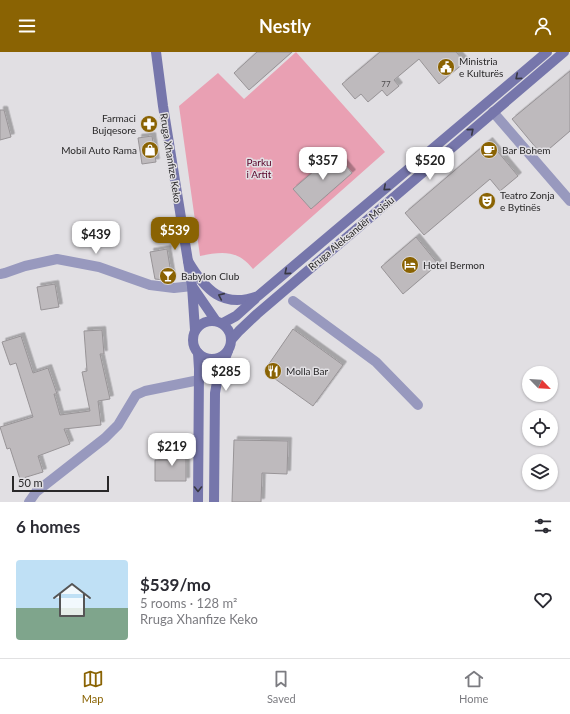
<!DOCTYPE html>
<meta charset="utf-8">
<style>
:root{--surface:#fff;--page:#f7f7f7;--text:#2b2b33;--muted:#7c7c81;--line:#e1e1e2;--accent:#8a6303}
body{margin:0;font-family:Lato,sans-serif;background:var(--page);color:var(--text);height:100vh;display:flex;flex-direction:column;font-size:15px;white-space:nowrap}
*{box-sizing:border-box;margin:0}
p{font-size:13px;color:var(--muted)}
.icon{flex:none;width:22px;height:22px;fill:none;stroke:currentColor;stroke-width:2;stroke-linecap:round;stroke-linejoin:round}
.map{position:relative;height:450px;overflow:hidden}
.drawer{display:flex;flex-direction:column;background:var(--surface);flex:1}
.drawer>*{flex:none}
.needle{width:26px;rotate:115deg}
.fabs{position:absolute;left:522px;top:314px;display:grid;gap:8px}
.fabs a{display:grid;place-items:center;width:36px;height:36px;border-radius:50%;background:var(--surface);box-shadow:0 1px 3px #0004;font-size:20px}
.scale{position:absolute;left:12px;bottom:10px;width:97px;box-sizing:border-box;padding-left:4px;border:2px solid #292829;border-top:0;font-size:11px;line-height:14px;white-space:nowrap;color:#292829;-webkit-text-stroke:3px #e1dfe3;paint-order:stroke}
.price{position:absolute;translate:-50% -34px;padding:0 9px;border-radius:8px;background:#fff;color:#222;font-size:13px;line-height:26px;filter:drop-shadow(0 1px 2px #0008)}
.price::after{content:'';position:absolute;left:50%;top:24px;width:12px;height:9px;margin-left:-6px;background:inherit;clip-path:polygon(0 0,100% 0,50% 100%)}
.price.selected{background:var(--accent);color:#fff}
ul{padding:0;list-style:none}
li{display:flex;align-items:center;gap:12px;height:100px;padding:0 16px}
li+li{border-top:1px solid var(--line)}
li span{display:grid;place-items:center;flex:none;width:112px;height:80px;border-radius:4px;color:#555}
li>.icon{margin-inline-start:auto}
span .icon{width:48px;height:48px;fill:#fffc;stroke-width:1}
li b{font-size:17px}
h2{display:flex;justify-content:space-between;align-items:center;height:48px;padding:0 16px;font-size:17px}
header{display:flex;justify-content:space-between;align-items:center;height:52px;padding:0 16px;background:var(--accent);color:#fff;font-size:18px;font-weight:700}
.dock{display:flex;justify-content:space-around;align-items:center;height:56px;border-top:1px solid var(--line);background:var(--surface);font-size:11px;color:var(--muted)}
.dock a{display:grid;justify-items:center;gap:2px}
.dock .selected{color:var(--accent)}
.map>svg:first-child{display:block}
.green{fill:#e9a0b3}
.building{fill:#bebabd;stroke:#989497;filter:url(#shadow)}
.lines{fill:none;stroke-linecap:round;stroke-linejoin:round}
.minor{stroke:#9899be;stroke-width:10}
.secondary{stroke:#7676ab;stroke-width:10}
.oneway{stroke:#383843}
.labels{text-anchor:middle;stroke-width:3;stroke-linejoin:round;paint-order:stroke}
.number-label{font-size:8px;fill:#4e4c4e}
.poi-label{font-size:10px;fill:#292829;stroke:#e1dfe3;text-anchor:start}
.street-label{font-size:10px;fill:#292829;stroke:#e1dfe3}
.park-label{font-size:10px;fill:#580028;stroke:#e1dfe3}
</style>
<header><svg class="icon" aria-label="menu" viewBox="0 0 24 24"><path d="M4 6h16M4 12h16M4 18h16"/></svg>Nestly<svg class="icon" aria-label="person" viewBox="0 0 24 24"><circle cx="12" cy="8" r="4"/><path d="M4 21q1-7 8-7t8 7"/></svg></header>
<div class="map">
<svg width="570" height="450" viewBox="0 0 570 450">
<defs>
<filter id="shadow"><feDropShadow dx="3.5" dy="-3.5" stdDeviation="0" flood-color="#0004"/></filter>
</defs>
<rect width="100%" height="100%" fill="#e1dfe3"/>
<!-- green -->
<path class="green" d="M 296,0 L 385,100 L 253,217 C 238,198 223,199 200,204 L 179,54 L 218,21 L 244,47 Z"/>
<!-- building -->
<g class="building">
<polygon points="257,0 292,0 249,38 234,21"/>
<polygon points="380,0 456,0 465,10 439,32 419,7 394,28 399,34 387,44 382,38 368,50 361,42 355,47 342,32"/>
<polygon points="570,19 570,79 542,103 512,67"/>
<polygon points="0,58 4,58 11,85 0,88"/>
<polygon points="152,84 156,110 142,112 138,86"/>
<polygon points="489,89 518,124 500,139 490,127 424,183 405,161"/>
<polygon points="335,101 352,121 311,157 293,137"/>
<polygon points="416,185 438,212 403,242 381,215"/>
<polygon points="167,197 172,227 164,228 155,227 150,200"/>
<polygon points="55,232 59,255 41,258 37,235"/>
<polygon points="293,277 343,313 313,354 264,319"/>
<polygon points="102,278 104,302 100,302 110,347 98,349 101,373 64,377 70,392 38,404 43,420 20,427 10,396 7,397 0,375 33,365 16,311 10,313 2,290 21,284 33,321 48,316 57,342 54,342 60,363 90,359 82,320 87,319 84,279"/>
<polygon points="234,388 288,389 287,422 262,421 261,450 232,450"/>
<polygon points="169,397 186,397 186,429 155,429 155,408 169,408"/>
</g>
<g class="lines">
<!-- minor -->
<g class="minor">
<polyline points="493,60 570,149"/>
<polyline points="0,222 5,221 25,214 57,207 99,215 150,233 174,236 192,234"/>
<polyline points="293,249 376,310 418,353"/>
<polyline points="29,450 36,440 105,386 118,373 136,343 145,339 199,328"/>
</g>
<!-- secondary -->
<g class="secondary">
<polyline points="156,0 163,54 192,234 195,278"/>
<path d="M 188,209 C 205,238 223,257 258,244 L 547,0"/>
<polyline points="192,234 216,269"/>
<circle cx="212" cy="288" r="19"/>
<polyline points="223,271 236,264 255,247"/>
<polyline points="232,287 239,279 257,262 564,0"/>
<polyline points="198,450 199,317 198,301"/>
<polyline points="214,450 215,341 218,324 228,299"/>
</g>
</g>
<!-- one-way arrows -->
<defs><path id="oneway-chevron" d="M-2-3.5L2.5 0L-2 3.5" fill="none" stroke-width="1.6" stroke-linecap="round" stroke-linejoin="round"/></defs>
<g class="oneway">
<use href="#oneway-chevron" transform="translate(518 25) rotate(140)"/>
<use href="#oneway-chevron" transform="translate(471 79) rotate(-40)"/>
<use href="#oneway-chevron" transform="translate(386 136) rotate(139)"/>
<use href="#oneway-chevron" transform="translate(287 220) rotate(140)"/>
<use href="#oneway-chevron" transform="translate(221 244) rotate(-156)"/>
<use href="#oneway-chevron" transform="translate(198 437) rotate(90)"/>
</g>
<!-- icons -->
<defs>
<g id="civic-disc" transform="scale(0.9)"><circle r="9.5" fill="#8a6303" stroke="#e1dfe3"/><path d="M-.6-6.5H3V-4.5H.6V-3L4-1V1h2V6H-6V1h2V-1L-.6-3ZM-1.2 2.5V6h2.4V2.5Z" fill="#fff"/></g>
<g id="pharmacy-disc" transform="scale(0.9)"><circle r="9.5" fill="#8a6303" stroke="#e1dfe3"/><path d="M-2-6h4v4h4v4h-4v4h-4v-4h-4v-4h4Z" fill="#fff"/></g>
<g id="shop-disc" transform="scale(0.9)"><circle r="9.5" fill="#8a6303" stroke="#e1dfe3"/><path d="M-5-2.5h2.3a2.7 3.5 0 0 1 5.4 0H5L5.5 6h-11ZM-1.5-2.5h3a1.5 2.3 0 0 0-3 0Z" fill="#fff"/></g>
<g id="cafe-disc" transform="scale(0.9)"><circle r="9.5" fill="#8a6303" stroke="#e1dfe3"/><path d="M-5.5-4.5H6V0H3Q3 3.5 0 3.5H-2.5Q-5.5 3.5-5.5 0ZM3-3.2v2h1.7v-2ZM-6 4.5H4V6H-6Z" fill="#fff"/></g>
<g id="theatre-disc" transform="scale(0.9)"><circle r="9.5" fill="#8a6303" stroke="#e1dfe3"/><path d="M-5-5.5Q0-4 5-5.5V0Q5 5 0 6Q-5 5-5 0ZM-3.3-2.5H-1v1.5H-3.3ZM1-2.5H3.3v1.5H1ZM-2.8 1Q0 5.5 2.8 1Z" fill="#fff"/></g>
<g id="hotel-disc" transform="scale(0.9)"><circle r="9.5" fill="#8a6303" stroke="#e1dfe3"/><path d="M-6-4.5h1.5V1H6V5H4.5V3h-9V5H-6ZM-4 0a1.8 1.8 0 1 1 3.6 0ZM.5 0V-2.5h3Q6-2.5 6 0Z" fill="#fff"/></g>
<g id="bar-disc" transform="scale(0.9)"><circle r="9.5" fill="#8a6303" stroke="#e1dfe3"/><path d="M-6-5H6L.8 .8V4.5H3.5V6h-7V4.5H-.8V.8Z" fill="#fff"/></g>
<g id="restaurant-disc" transform="scale(0.9)"><circle r="9.5" fill="#8a6303" stroke="#e1dfe3"/><path d="M-5-6h1v4h1v-4h1v4h1v-4h1v5L-1.5 .5V6h-2V.5L-5-1ZM5-6V6H3V1.5H1.5Q1.5-4 5-6Z" fill="#fff"/></g>
</defs>
<g fill-rule="evenodd">
<use href="#civic-disc" x="446" y="15"/>
<use href="#pharmacy-disc" x="149" y="72"/>
<use href="#shop-disc" x="150" y="98"/>
<use href="#cafe-disc" x="489" y="98"/>
<use href="#theatre-disc" x="487" y="149"/>
<use href="#hotel-disc" x="410" y="213"/>
<use href="#bar-disc" x="168" y="224"/>
<use href="#restaurant-disc" x="273" y="319"/>
</g>
<g class="labels">
<!-- number labels -->
<g class="number-label">
<text x="386" y="35">77</text>
</g>
<!-- poi labels -->
<g class="poi-label">
<text x="459" y="13">Ministria<tspan x="459" dy="12">e Kulturës</tspan></text>
<text x="136" y="70" text-anchor="end">Farmaci<tspan x="136" dy="12">Bujqesore</tspan></text>
<text x="137" y="102" text-anchor="end">Mobil Auto Rama</text>
<text x="502" y="102">Bar Bohem</text>
<text x="500" y="147">Teatro Zonja<tspan x="500" dy="12">e Bytinës</tspan></text>
<text x="423" y="217">Hotel Bermon</text>
<text x="181" y="228">Babylon Club</text>
<text x="286" y="323">Molla Bar</text>
</g>
<!-- street labels -->
<g class="street-label">
<text transform="translate(171 106) rotate(81)" y="4">Rruga Xhanfize Keko</text>
<text transform="translate(351 181) rotate(-40)" y="4">Rruga Aleksandër Moisiu</text>
</g>
<!-- park labels -->
<g class="park-label">
<text x="259" y="114">Parku<tspan x="259" dy="12">i Artit</tspan></text>
</g>
</g>
</svg>
<div class="fabs">
<a><svg class="needle" viewBox="-14 -14 28 28"><path d="M0-13l5 13h-10z" fill="#e53935"/><path d="M0 13l5-13h-10z" fill="#7c7c81"/></svg></a>
<a><svg class="icon" aria-label="locate" viewBox="0 0 24 24"><circle cx="12" cy="12" r="6"/><path d="M12 2v4M12 18v4M2 12h4M18 12h4"/></svg></a>
<a><svg class="icon" aria-label="layers" viewBox="0 0 24 24"><path d="M12 4l9 5-9 5-9-5zM3 14l9 5 9-5"/></svg></a>
</div>
<div class="scale">50 m</div>
<b class="price" style="left:323px;top:129px">$357</b>
<b class="price" style="left:430px;top:129px">$520</b>
<b class="price selected" style="left:175px;top:199px">$539</b>
<b class="price" style="left:96px;top:203px">$439</b>
<b class="price" style="left:226px;top:340px">$285</b>
<b class="price" style="left:172px;top:415px">$219</b>
</div>
<section class="drawer">
<h2>6 homes<svg class="icon" aria-label="filters" viewBox="0 0 24 24"><path d="M4 7h16M4 17h16"/><circle cx="9" cy="7" r="2"/><circle cx="15" cy="17" r="2"/></svg></h2>
<ul>
<li><span style="background:linear-gradient(#bfe0f5 60%,#7fa58c 0)"><svg class="icon" aria-label="home" viewBox="0 0 24 24"><path d="M3 11l9-7 9 7M6 9v11h12V9"/></svg></span><div><b>$539/mo</b><p>5 rooms · 128 m²</p><p>Rruga Xhanfize Keko</p></div><svg class="icon" aria-label="heart" viewBox="0 0 24 24"><path d="M12 20l-8-8c-3-5 5-10 8-4 3-6 11-1 8 4z"/></svg></li>
</ul>
</section>
<nav class="dock">
<a class="selected"><svg class="icon" aria-label="map" viewBox="0 0 24 24"><path d="M3 6l6-2 6 2 6-2v14l-6 2-6-2-6 2zM9 4v14M15 6v14"/></svg>Map</a>
<a><svg class="icon" aria-label="saved" viewBox="0 0 24 24"><path d="M7 4h10v16l-5-4-5 4z"/></svg>Saved</a>
<a><svg class="icon" aria-label="home" viewBox="0 0 24 24"><path d="M3 11l9-7 9 7M6 9v11h12V9"/></svg>Home</a>
</nav>
